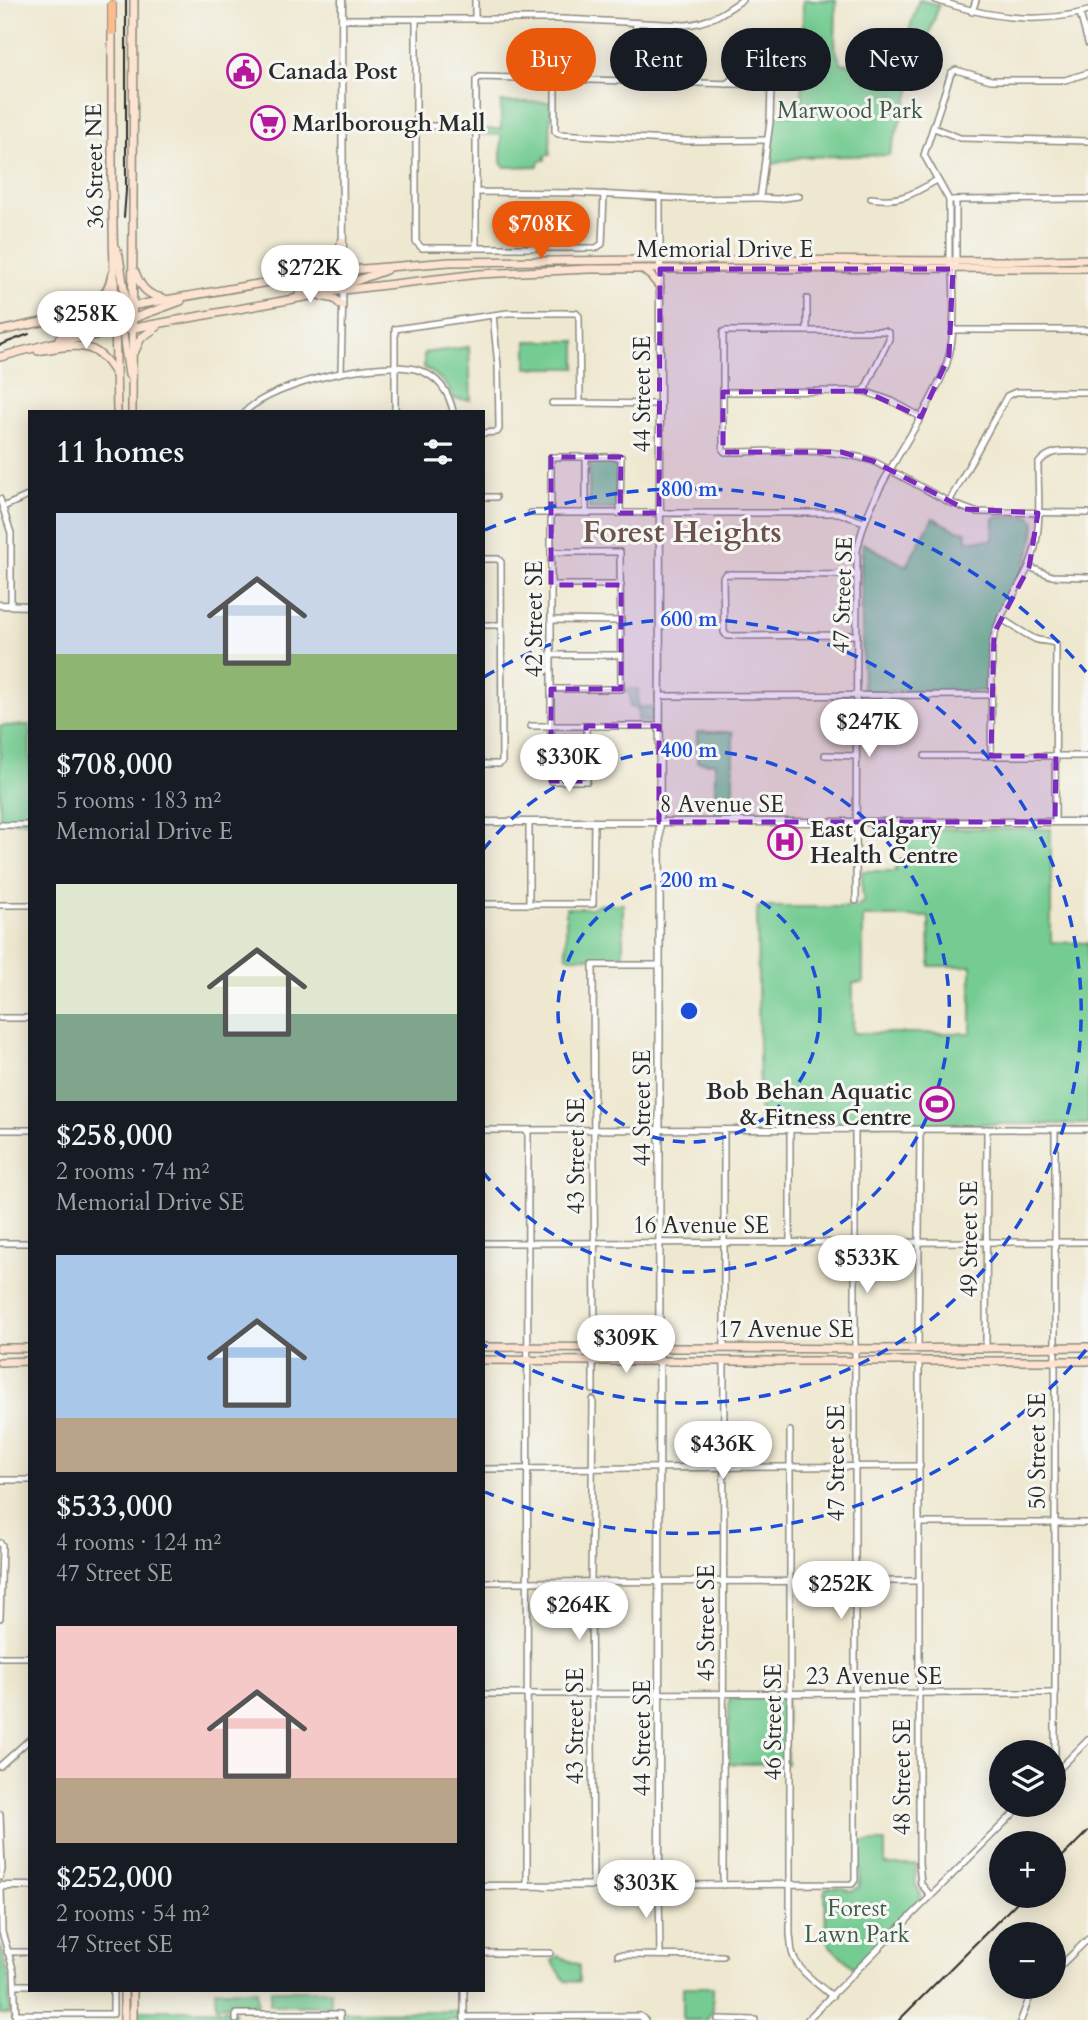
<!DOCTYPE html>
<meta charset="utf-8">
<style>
:root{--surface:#171b24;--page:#20242c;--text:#f1f3f6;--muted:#9ea1a6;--accent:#ea580c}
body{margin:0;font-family:Cardo,serif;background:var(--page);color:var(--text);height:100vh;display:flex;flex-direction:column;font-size:26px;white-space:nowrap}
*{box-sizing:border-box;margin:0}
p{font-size:23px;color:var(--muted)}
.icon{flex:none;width:38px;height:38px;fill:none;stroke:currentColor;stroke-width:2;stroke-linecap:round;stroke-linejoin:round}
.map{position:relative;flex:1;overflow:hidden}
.drawer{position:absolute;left:28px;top:410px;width:457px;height:1582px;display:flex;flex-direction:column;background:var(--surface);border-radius:0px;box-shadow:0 4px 18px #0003}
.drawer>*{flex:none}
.guide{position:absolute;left:506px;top:28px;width:476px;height:63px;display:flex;gap:14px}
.fabs{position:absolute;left:989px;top:1740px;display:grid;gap:14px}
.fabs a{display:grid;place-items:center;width:77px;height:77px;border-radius:50%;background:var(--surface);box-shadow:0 4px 18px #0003;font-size:35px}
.price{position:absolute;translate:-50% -60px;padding:0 16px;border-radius:24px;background:#fff;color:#222;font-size:23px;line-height:46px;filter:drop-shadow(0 2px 4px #0008)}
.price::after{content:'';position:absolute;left:50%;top:42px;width:21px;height:16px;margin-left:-10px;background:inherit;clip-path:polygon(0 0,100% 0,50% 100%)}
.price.current{background:var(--accent);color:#fff}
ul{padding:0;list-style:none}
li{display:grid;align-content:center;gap:14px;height:371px;padding:0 28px}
li span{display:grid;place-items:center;height:217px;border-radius:0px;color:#555}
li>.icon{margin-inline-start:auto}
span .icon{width:126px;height:126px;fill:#fffc;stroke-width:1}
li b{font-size:30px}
h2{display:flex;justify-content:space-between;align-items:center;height:84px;padding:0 28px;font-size:30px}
.tag{padding:0 24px;border-radius:32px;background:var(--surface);box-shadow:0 4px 18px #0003;font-size:24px;line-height:63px}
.tag.current{background:var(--accent);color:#fff}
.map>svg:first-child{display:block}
.green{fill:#75cc92;stroke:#507c5e;stroke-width:2;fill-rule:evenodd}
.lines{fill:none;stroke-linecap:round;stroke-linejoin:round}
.minor-casing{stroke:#8d8a7e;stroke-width:8}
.tertiary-casing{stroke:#8d8a7e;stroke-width:9}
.secondary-casing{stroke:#8d8a7e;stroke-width:10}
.primary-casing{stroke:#8d8a7e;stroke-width:10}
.minor{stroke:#fff;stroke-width:5}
.tertiary{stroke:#fff;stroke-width:6}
.secondary{stroke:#fde4d1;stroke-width:7}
.primary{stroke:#fbbb8c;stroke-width:8}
.tram{stroke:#2b2b2b;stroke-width:2}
.rail{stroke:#2b2b2b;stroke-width:2}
.marked{fill:#7b2cbf;fill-opacity:0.2;stroke:#7b2cbf;stroke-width:5;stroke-dasharray:14 9;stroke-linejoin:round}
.ring{fill:none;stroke:#1d4ed8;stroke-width:3.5;stroke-dasharray:12 9}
.labels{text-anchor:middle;stroke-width:6;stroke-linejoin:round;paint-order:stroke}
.poi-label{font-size:23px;font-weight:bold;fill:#2b2b2b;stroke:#f6f6f2;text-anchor:start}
.park-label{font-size:23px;fill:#415b4a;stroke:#f6f6f2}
.street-label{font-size:23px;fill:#2b2b2b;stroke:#f6f6f2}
.district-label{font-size:30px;font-weight:bold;fill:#6c524e;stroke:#f6f6f2}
.centre{fill:#1d4ed8;stroke:#f6f6f2;stroke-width:3.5}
.ring-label{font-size:21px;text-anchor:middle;font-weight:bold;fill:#1d4ed8;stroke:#f6f6f2;stroke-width:6;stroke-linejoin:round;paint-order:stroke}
</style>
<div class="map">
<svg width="1088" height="2020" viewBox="0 0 1088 2020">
<rect width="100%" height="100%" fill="#f6f6f2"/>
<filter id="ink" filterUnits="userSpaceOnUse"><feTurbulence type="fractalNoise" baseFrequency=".0143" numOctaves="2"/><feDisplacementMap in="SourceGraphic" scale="14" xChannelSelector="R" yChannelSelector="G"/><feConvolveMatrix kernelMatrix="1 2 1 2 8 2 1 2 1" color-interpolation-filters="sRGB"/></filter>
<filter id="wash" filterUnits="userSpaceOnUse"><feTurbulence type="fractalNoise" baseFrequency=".00686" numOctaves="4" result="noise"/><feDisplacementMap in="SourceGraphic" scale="28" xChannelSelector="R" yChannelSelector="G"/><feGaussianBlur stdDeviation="1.57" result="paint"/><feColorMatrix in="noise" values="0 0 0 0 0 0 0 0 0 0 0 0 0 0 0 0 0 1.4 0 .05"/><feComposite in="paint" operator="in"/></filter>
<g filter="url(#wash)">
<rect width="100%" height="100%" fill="#efe8d0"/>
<!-- green -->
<g class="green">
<polygon points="803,0 836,0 835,48 841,63 885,69 900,58 919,0 939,5 889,155 801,157 769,165 773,114 802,115"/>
<polygon points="761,62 767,64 768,67 768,79 765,81 738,80 737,78"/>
<polygon points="501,102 551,102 550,155 545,156 545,160 539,161 538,166 505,167 501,163 501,135 480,134 480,129 501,129"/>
<rect x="527" y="341" width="49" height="27"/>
<path d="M 469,347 L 471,400 L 454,399 C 448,384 438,375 424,368 L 424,353 Z"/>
<polygon points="592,460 614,460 617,463 618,509 589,509 589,462"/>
<path d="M 1030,516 L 1035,522 C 1033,569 1007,588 991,628 C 984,648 989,668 986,689 L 983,691 L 867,692 L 863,689 L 861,564 L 863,543 L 906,566 L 933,518 L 956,530 L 966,532 L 967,540 L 993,540 L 994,517 Z"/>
<polygon points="626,689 638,689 638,707 654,707 653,720 650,722 638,722 638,708 630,707 630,695 624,691"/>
<polygon points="30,725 30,821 0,821 0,726"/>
<polygon points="697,732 733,732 733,816 715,817 715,763 697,762"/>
<path d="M 554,756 L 583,756 L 582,777 L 580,779 C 556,779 554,781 554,756 Z"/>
<path d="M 906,828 L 1051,829 L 1051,942 L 1088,943 L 1088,1124 L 760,1124 L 757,912 L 758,907 L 856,907 L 864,901 L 862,892 L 862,871 L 896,871 L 896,866 L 902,860 L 906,859 ZM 863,917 L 929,917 L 930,966 L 971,966 L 971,1033 L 853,1033 L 853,983 L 863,983 Z"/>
<polygon points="598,904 623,904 623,958 568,957 566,954 566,908 592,908"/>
<polygon points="731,1697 783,1697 786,1700 787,1764 729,1764 729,1701"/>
<path d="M 859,1842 L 885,1842 L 885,1865 L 916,1865 L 915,1882 L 920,1894 L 920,1900 L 854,1968 L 830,1946 L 826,1939 L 825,1888 L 843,1888 L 852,1891 L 859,1887 C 862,1875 859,1856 859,1842 Z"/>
<polygon points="0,1945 9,1976 10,2014 0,2014"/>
<polygon points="558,1956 579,1965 579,1982 565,1981 552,1961"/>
<polygon points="683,1987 713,1987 713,2010 707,2020 683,2020"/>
<polygon points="215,1990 257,1990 258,2004 216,2006"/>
<polygon points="271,1990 331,1990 331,2006 270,2005"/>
<rect x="139" y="2010" width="95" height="10"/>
<polygon points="458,2011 458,2020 344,2020 344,2012"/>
</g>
</g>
<g filter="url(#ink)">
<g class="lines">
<!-- minor casing -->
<g class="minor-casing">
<g id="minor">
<polyline points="475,0 475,19"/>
<path d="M 936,0 C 988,17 1034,25 1088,11"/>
<polyline points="972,12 976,0"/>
<polyline points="1080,13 1088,43"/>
<path d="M 342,19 L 563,19 L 686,25 C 711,22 723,13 742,0"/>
<polyline points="416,19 416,242 422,248 596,248 602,244 604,194"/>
<polyline points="1088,73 1065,80 991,80 956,70 951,73 924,155 949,200 1088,199"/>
<polygon points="480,77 771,85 770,122 760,198 690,199 576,193 476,192 476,80"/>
<polyline points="555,78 555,131 558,134 687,141 767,140"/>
<polyline points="633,81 636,23"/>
<polyline points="726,84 763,55 767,54 772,58 771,85"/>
<polyline points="416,126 476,126"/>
<polyline points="934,128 960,138 1088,141"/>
<polyline points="660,197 660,260"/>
<polyline points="760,198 777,199 799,196"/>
<path d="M 871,198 C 900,203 913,194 937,180"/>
<polyline points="476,247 476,192"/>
<polyline points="956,263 956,200"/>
<polyline points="954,330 1088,330"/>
<polyline points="807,331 807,299"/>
<polyline points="341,372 343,290"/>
<path d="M 864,391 L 889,339 L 889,333 L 885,331 L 725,331 L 723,332 L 723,450 L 725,452 C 774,452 827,446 873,461 L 949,502 L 975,512 L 1088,513"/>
<polyline points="723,392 864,391 892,401 921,417"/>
<polyline points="552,403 580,403"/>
<path d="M 246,411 C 274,383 383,357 421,371 C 439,378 449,393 453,411"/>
<polyline points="395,411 395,329 507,313 576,313 579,316 580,403 659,404"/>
<polyline points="483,433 497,432 499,429 498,366 493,315"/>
<polyline points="483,497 496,497"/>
<polyline points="0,499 11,533 11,605"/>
<polyline points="949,502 1007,396 1016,392 1088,392"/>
<polyline points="3,507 30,495"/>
<polyline points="531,513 838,513 864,522"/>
<polyline points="586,513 586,457"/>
<polyline points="483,559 498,559 501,562 502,762 499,764 483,764"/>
<polyline points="1029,567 1052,576 1088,577"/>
<polyline points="857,575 726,574 723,577 724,632 727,636 857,635"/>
<polyline points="551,585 621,585"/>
<path d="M 1000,618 C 1012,625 1023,633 1035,639 C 1042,642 1050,640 1056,644 L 1055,822"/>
<polyline points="551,620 621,621"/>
<polyline points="483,625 501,625"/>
<polyline points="551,655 621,655"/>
<polyline points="551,689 621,689 620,552 551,552"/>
<polyline points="659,696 991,695"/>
<polyline points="531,726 659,726"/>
<polyline points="586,726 587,781 551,781 551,457 621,457 620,513"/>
<polyline points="825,755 856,756"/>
<polyline points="925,756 1088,756"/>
<path d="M 991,756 L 992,645 C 997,615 1017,593 1029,566 C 1043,534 1038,498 1038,464 C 1050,447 1070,452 1088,452"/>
<polyline points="529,823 529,904"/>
<polyline points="0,825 30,825"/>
<path d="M 856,901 L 857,551 C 869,487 917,435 942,376 C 957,342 954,305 953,269 L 949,261 L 949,200"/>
<polyline points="483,904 593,904 594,822"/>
<polyline points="0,905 30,905"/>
<polyline points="0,1018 30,1018"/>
<polyline points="790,1129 790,1242"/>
<polyline points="1055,1129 1055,1773"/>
<polyline points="0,1130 30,1130"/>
<polyline points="483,1130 1088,1129"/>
<polyline points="0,1243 30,1243"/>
<polyline points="483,1243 1088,1242"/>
<polyline points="595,1347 593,965 659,965"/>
<polyline points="724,1347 724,1130"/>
<polyline points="918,1349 920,1129"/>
<polyline points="986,1349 987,1129"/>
<polyline points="593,1361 593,1390"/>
<polyline points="919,1361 919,1863 921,1884 930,1895"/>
<path d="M 790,1431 L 790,1935 C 791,1940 791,1947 792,1952 C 797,1971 818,1984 832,1996"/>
<polyline points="483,1469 920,1466"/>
<polyline points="0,1480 30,1480"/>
<polyline points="919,1523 1088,1523"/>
<polyline points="0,1543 2,1545 0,1618"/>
<polyline points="483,1582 919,1581"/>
<polyline points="0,1657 30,1657"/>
<polyline points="483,1694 1056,1693"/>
<polyline points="0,1766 30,1739"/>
<polyline points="1056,1772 1088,1740"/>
<polyline points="0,1814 2,1870 0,1877"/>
<polyline points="593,1885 591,1582 593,1400"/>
<polyline points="723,1885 724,1361"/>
<polyline points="1,1886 2,1932 14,1972 16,2020"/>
<polyline points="527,1886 528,1130"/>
<polyline points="7,1952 30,1952"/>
<polyline points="483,1953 550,1953"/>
<polyline points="618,1955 723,1956"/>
<polyline points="660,1955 659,1885 852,1884 855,1880 855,1129"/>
<polyline points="1054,1972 1088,1939"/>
<polyline points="15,1985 30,1985"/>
<polyline points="464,1990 464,2020"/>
<polyline points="15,2014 113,2014 113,1990"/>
<polyline points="464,2017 640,2016 645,2020"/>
<polyline points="718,2019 755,2020"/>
<polyline points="236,2020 236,2014 340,2014 340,2020"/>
<polyline points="807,2020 1023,1804"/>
<polyline points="1021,2020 1031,1994 1039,1986"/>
</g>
</g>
<!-- tertiary casing -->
<g class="tertiary-casing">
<g id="tertiary">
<polyline points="342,0 343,284"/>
<polyline points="0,605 30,606"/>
<polyline points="483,822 1088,822"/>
<polyline points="0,1886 30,1886"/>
<polyline points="483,1886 659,1885 660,260"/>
</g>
</g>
<!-- secondary casing -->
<g class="secondary-casing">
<g id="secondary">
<polyline points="112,31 112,180 117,411"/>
<polyline points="116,249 119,256 127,309"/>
<polyline points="642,269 651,276 660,287"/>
<path d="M 135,272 C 141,287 146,295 163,298"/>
<polyline points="327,272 335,262 342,241"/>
<polyline points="344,289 350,283 386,270"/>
<polyline points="299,294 343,280"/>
<polyline points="321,296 335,299 342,306"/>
<path d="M 66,313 C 90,307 107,302 112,274"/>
<polyline points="122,328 129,375"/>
<polyline points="116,330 137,317 181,301"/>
<polyline points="0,331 51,320 326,272 449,262 652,260 1004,261 1088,259"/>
<polyline points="59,338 120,317 128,314 133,306"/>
<path d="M 38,351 C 74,345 96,338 115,374"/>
<polyline points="135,351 141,338 157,327"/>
<polyline points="0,357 52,343 343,290 479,274 589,269 1088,268"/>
<polyline points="132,411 134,0"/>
<polyline points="483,1347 882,1349 1088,1347"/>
<polyline points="0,1348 30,1348"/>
<polyline points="483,1360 593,1361 1088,1361"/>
<polyline points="0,1362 30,1361"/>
<polyline points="133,1990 133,2020"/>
<polyline points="124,2020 124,1990"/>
</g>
</g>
<!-- primary casing -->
<g class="primary-casing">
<polyline id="primary" points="112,31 112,5"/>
</g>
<!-- minor -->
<use href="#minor" class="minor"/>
<!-- tertiary -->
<use href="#tertiary" class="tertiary"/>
<!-- secondary -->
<use href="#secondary" class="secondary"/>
<!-- primary -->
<use href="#primary" class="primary"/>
<!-- tram -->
<g class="tram">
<polyline points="124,217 126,191 126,0"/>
<polyline points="0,345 29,334"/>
</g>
<!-- rail -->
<g class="rail">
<polyline points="1054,1865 1088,1831"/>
<polyline points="899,2020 1024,1895"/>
</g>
</g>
</g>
<!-- marked area -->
<path class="marked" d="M 660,269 L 953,269 L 949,356 L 921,417 L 864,391 L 723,392 L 723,452 L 841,452 L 873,461 L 965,509 L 1038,513 L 1029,567 L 994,633 L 991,756 L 1056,756 L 1055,822 L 659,822 L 659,726 L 586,726 L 587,781 L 551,781 L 551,689 L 621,689 L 621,585 L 551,585 L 551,457 L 621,457 L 620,513 L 659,513 Z"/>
<!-- distance rings -->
<g class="ring">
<circle cx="689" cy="1011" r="131"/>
<path d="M483 850A261 261 0 1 1 483 1172"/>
<path d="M484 677A392 392 0 1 1 484 1345"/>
<path d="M1086 1350A522 522 0 0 1 485 1492M485 530A522 522 0 0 1 1086 672"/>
</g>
<!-- icons -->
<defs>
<g id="civic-ring" transform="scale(1.75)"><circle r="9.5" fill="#f6f6f2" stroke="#b5179e" stroke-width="1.5"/><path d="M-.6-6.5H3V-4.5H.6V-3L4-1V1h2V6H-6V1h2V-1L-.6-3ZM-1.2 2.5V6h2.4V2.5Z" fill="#b5179e"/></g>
<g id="supermarket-ring" transform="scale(1.75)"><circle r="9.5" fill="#f6f6f2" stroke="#b5179e" stroke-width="1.5"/><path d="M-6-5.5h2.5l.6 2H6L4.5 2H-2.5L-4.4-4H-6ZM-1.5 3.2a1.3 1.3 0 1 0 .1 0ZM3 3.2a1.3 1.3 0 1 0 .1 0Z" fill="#b5179e"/></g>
<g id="hospital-ring" transform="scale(1.75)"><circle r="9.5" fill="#f6f6f2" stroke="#b5179e" stroke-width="1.5"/><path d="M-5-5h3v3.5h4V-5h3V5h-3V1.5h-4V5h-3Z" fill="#b5179e"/></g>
<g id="stadium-ring" transform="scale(1.75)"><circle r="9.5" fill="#f6f6f2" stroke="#b5179e" stroke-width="1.5"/><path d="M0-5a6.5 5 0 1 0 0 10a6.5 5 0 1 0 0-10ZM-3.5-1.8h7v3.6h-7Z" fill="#b5179e"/></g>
</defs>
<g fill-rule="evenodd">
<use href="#civic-ring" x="244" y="71"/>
<use href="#supermarket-ring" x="268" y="123"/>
<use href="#hospital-ring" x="785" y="842"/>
<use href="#stadium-ring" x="937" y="1104"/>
</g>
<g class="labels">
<!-- poi labels -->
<g class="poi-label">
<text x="268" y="79">Canada Post</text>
<text x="292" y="131">Marlborough Mall</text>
<text x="810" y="837">East Calgary<tspan x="810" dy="26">Health Centre</tspan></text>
<text x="912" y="1099" text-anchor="end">Bob Behan Aquatic<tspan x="912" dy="26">&amp; Fitness Centre</tspan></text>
</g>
<!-- park labels -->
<g class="park-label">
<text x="850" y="118">Marwood Park</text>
<text x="857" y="1916">Forest<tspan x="857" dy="26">Lawn Park</tspan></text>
</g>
<!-- street labels -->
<g class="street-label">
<text transform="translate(94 166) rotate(-91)" y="8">36 Street NE</text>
<text x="725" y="257">Memorial Drive E</text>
<text transform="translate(642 394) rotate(-90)" y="8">44 Street SE</text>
<text transform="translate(842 595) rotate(-88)" y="8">47 Street SE</text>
<text transform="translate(534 619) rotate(-90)" y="8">42 Street SE</text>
<text x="722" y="812">8 Avenue SE</text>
<text transform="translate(642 1108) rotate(-90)" y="8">44 Street SE</text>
<text transform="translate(576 1156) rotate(-90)" y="8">43 Street SE</text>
<text x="701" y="1233">16 Avenue SE</text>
<text transform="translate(969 1239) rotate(-90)" y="8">49 Street SE</text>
<text x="786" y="1337">17 Avenue SE</text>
<text transform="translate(1037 1451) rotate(-90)" y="8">50 Street SE</text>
<text transform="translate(836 1463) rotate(-90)" y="8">47 Street SE</text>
<text transform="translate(706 1623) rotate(-90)" y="8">45 Street SE</text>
<text x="874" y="1684">23 Avenue SE</text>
<text transform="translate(773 1722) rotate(-90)" y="8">46 Street SE</text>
<text transform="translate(575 1726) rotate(-90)" y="8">43 Street SE</text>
<text transform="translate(642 1738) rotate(-90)" y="8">44 Street SE</text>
<text transform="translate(902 1777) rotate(-90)" y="8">48 Street SE</text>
</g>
<!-- district labels -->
<g class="district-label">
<text x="682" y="542">Forest Heights</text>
</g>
</g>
<circle cx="689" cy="1011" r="10" class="centre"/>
<g class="ring-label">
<text x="689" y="496">800 m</text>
<text x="689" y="626">600 m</text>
<text x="689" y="757">400 m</text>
<text x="689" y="887">200 m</text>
</g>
</svg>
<div class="fabs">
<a><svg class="icon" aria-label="layers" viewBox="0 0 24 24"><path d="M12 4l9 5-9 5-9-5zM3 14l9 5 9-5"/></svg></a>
<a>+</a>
<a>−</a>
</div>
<b class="price current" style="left:541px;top:261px">$708K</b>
<b class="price" style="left:310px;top:305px">$272K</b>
<b class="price" style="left:86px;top:351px">$258K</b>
<b class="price" style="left:869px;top:759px">$247K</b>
<b class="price" style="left:569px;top:794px">$330K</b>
<b class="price" style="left:867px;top:1295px">$533K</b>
<b class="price" style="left:626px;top:1375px">$309K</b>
<b class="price" style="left:723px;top:1481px">$436K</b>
<b class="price" style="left:841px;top:1621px">$252K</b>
<b class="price" style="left:579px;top:1642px">$264K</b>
<b class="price" style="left:646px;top:1920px">$303K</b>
<div class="guide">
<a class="tag current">Buy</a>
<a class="tag">Rent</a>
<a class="tag">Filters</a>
<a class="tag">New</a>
</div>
<section class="drawer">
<h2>11 homes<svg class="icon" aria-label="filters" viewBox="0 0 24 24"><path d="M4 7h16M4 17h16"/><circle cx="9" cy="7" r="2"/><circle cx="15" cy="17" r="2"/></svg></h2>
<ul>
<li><span style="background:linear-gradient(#c9d6e8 65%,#8fb573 0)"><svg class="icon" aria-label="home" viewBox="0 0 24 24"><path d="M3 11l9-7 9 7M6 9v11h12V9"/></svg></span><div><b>$708,000</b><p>5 rooms · 183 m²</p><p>Memorial Drive E</p></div></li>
<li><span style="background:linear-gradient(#dfe7d0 60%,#7fa58c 0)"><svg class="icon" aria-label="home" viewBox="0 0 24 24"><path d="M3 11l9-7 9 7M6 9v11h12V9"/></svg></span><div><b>$258,000</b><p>2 rooms · 74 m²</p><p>Memorial Drive SE</p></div></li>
<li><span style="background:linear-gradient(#a9c7e8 75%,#b9a48a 0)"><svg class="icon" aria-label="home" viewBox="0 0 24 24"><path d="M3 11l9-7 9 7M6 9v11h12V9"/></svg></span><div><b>$533,000</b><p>4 rooms · 124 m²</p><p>47 Street SE</p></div></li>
<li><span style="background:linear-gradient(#f6c9c9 70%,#b9a48a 0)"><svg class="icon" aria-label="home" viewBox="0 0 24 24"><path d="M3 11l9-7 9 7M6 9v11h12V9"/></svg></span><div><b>$252,000</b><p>2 rooms · 54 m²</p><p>47 Street SE</p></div></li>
</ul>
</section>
</div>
